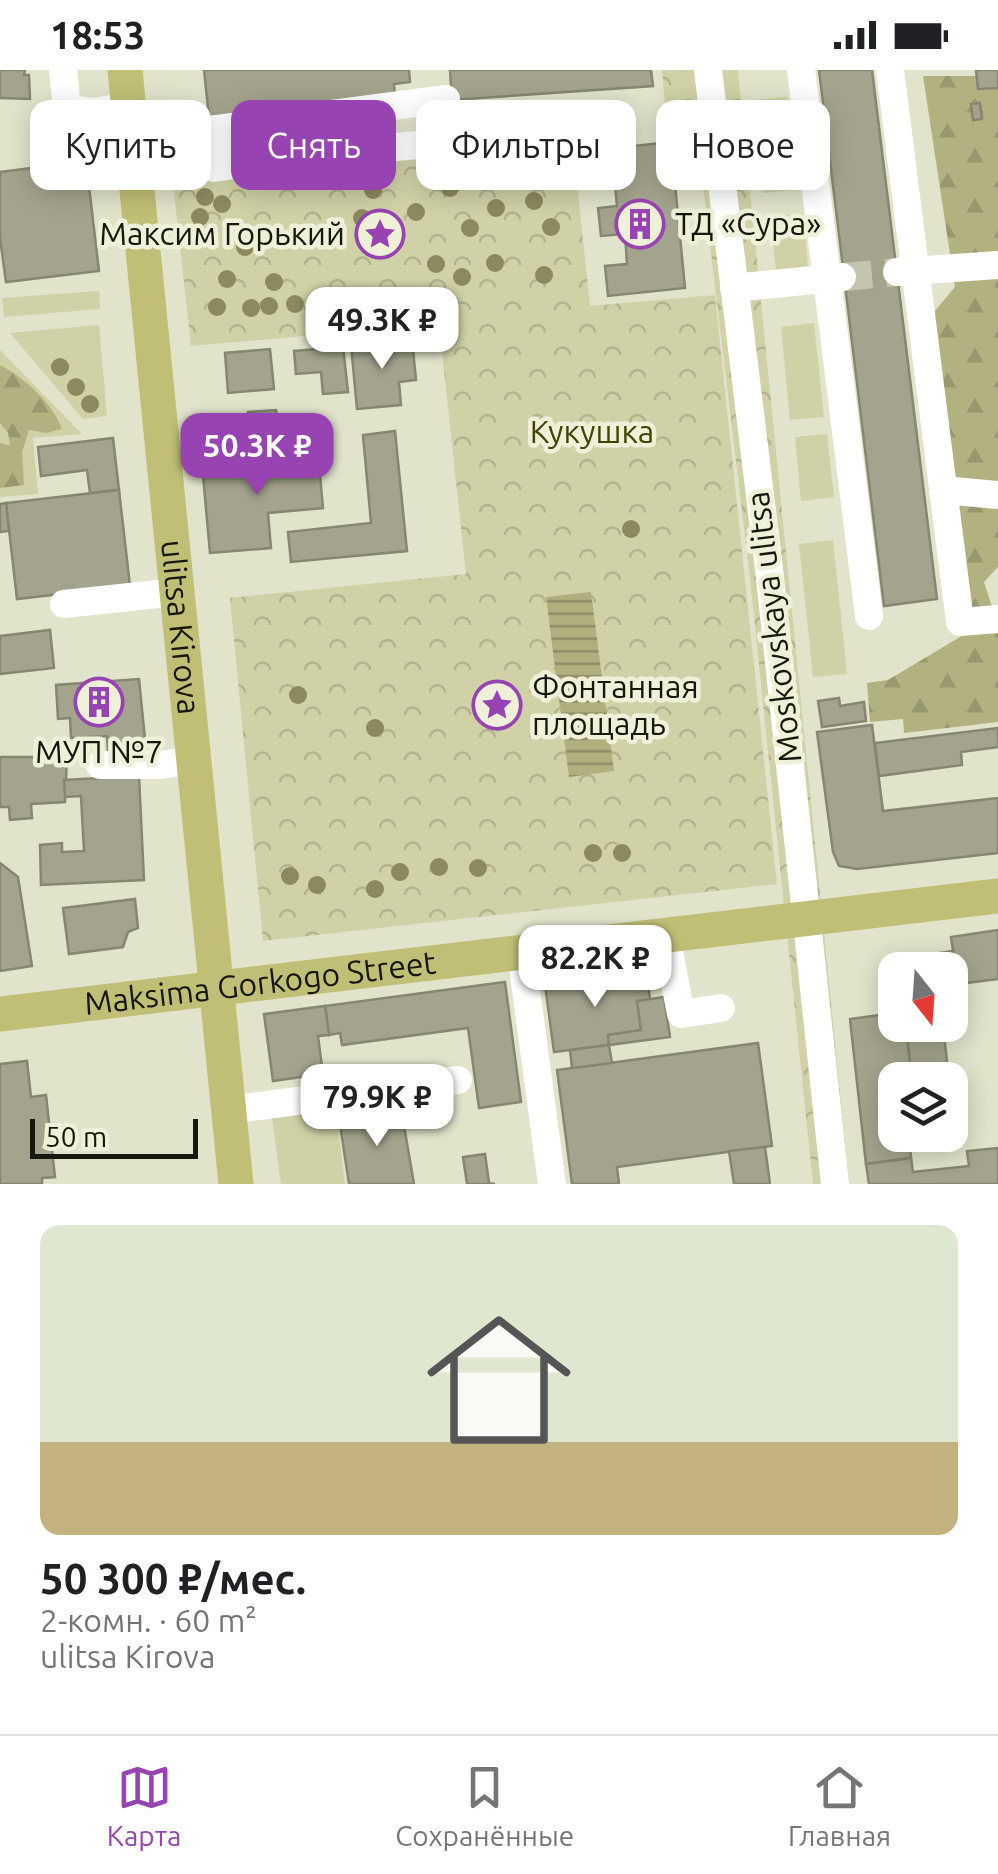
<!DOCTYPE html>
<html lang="ru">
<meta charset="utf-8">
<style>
:root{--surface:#fff;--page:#f2f2f2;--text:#202124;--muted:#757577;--line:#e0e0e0;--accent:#9743b1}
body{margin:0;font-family:Ubuntu,sans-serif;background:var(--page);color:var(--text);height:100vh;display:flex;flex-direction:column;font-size:38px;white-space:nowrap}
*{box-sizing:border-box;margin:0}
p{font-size:32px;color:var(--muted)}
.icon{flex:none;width:55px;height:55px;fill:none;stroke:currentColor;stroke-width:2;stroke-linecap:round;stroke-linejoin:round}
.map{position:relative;height:1114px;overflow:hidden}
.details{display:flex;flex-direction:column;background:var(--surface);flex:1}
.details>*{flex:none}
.top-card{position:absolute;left:30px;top:30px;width:940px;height:90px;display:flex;gap:20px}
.needle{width:65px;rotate:163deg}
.tools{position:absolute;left:878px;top:882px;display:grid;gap:20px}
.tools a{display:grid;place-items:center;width:90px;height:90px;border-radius:20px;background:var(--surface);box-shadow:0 5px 25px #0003;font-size:50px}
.scale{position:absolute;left:30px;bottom:25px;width:168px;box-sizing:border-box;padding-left:10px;border:5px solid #17170e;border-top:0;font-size:28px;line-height:35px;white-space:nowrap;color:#17170e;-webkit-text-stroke:8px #eff0d8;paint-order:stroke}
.price{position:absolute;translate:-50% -85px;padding:0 22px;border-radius:20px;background:#fff;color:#222;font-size:32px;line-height:65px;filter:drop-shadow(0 2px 5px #0008)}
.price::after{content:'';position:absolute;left:50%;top:60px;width:30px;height:22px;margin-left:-15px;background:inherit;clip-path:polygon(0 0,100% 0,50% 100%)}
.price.active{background:var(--accent);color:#fff}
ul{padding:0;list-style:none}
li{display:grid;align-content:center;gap:20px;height:530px;padding:0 40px}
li+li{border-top:2px solid var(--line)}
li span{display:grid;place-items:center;height:310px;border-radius:20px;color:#555}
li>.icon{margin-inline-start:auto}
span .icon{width:180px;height:180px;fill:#fffc;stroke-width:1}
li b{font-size:42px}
.tag{padding:0 35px;border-radius:20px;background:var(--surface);box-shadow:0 5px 25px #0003;font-size:35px;line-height:90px}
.tag.active{background:var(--accent);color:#fff}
.status{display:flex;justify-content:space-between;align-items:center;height:70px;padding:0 50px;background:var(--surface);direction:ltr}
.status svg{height:28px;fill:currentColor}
.menu{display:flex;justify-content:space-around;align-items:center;height:140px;border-top:2px solid var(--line);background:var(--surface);font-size:28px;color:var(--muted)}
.menu a{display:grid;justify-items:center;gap:5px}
.menu .active{color:var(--accent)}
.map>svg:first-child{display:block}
.grass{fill:#d1d1a7}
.forest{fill:url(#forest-firs)}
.park{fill:url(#park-crowns)}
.water{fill:url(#water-rules)}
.building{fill:#a4a48e;stroke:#868671;stroke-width:2.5}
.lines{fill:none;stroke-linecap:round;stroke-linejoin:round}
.minor-tunnel{stroke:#c4c4af;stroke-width:28;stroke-dasharray:28 14;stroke-linecap:butt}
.minor{stroke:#fff;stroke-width:28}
.major{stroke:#c1bf75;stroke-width:35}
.tree{fill:#8b8a5e}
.labels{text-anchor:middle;stroke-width:9;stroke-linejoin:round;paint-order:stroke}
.poi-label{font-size:32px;fill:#17170e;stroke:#eff0d8;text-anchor:start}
.park-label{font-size:32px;fill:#444204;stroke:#eff0d8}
.street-label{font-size:32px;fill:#17170e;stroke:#eff0d8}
</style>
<div class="status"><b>18:53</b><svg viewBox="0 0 49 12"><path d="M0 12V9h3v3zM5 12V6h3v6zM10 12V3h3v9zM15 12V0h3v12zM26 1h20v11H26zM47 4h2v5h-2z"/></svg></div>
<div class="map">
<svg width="998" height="1114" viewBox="0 0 998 1114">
<defs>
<pattern id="forest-firs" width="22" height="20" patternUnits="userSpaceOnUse" patternTransform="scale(2.5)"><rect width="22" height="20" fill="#b2b281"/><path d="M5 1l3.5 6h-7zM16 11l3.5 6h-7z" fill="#98986e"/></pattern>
<pattern id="park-crowns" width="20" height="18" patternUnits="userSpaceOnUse" patternTransform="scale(2.5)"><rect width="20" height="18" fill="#d1d1a7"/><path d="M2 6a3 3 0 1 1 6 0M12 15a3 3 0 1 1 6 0" fill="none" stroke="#b3b38f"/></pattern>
<pattern id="water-rules" width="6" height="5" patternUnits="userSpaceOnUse" patternTransform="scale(2.5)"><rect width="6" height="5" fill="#b0af7e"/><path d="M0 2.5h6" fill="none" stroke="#8e8d66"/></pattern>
</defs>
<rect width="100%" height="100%" fill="#e2e3cb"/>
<!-- grass -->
<g class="grass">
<polygon points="787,27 797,120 763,123 754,30"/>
<polygon points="803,143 809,207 777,210 770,147"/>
<polygon points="99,221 100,239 4,247 2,228"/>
<polygon points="814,253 824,347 790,350 781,257"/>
<polygon points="99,255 107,346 83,349 10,263"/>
<polygon points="0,280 82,364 33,368 38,424 0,427"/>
<polygon points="827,364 834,427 801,431 795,367"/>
<polygon points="833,470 847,604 813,607 799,474"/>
<polygon points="335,1032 345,1114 281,1114 271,1041"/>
</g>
<!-- forest -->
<g class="forest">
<polygon points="923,6 998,6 998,497 984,512 996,549 960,552 923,255 955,217"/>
<path d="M 0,295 C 24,307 53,334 62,359 L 46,363 L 29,360 L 22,383 L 24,415 L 0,418 L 0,373 L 10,375 L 8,363 L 0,353 Z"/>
<polygon points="998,559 998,652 904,663 903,649 870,652 867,613 888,610 970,561"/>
</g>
<!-- park -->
<g class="park">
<polygon points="662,0 738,0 849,1114 813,1114 750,508 696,58 692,42 666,46"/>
<polygon points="572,65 590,236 715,225 777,814 263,871 230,528 466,504 439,254 191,276 172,104"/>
</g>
<!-- water -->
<polygon class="water" points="591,522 614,701 569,707 546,527"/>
<!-- building -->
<g class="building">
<polygon points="0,0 25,0 24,5 29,5 30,29 0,28"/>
<polygon points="204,0 409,0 410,12 394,14 395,29 209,48"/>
<polygon points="450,0 651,0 653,16 452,30"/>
<polygon points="819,0 872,0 937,529 884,536"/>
<polygon points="976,0 998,0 998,18 978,19"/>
<polygon points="980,33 982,49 973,50 971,34"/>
<polygon points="671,72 685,218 608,226 605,196 627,194 625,164 601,166 598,138 617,136 614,106 595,108 592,80"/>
<polygon points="86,91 99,201 6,212 0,168 0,102"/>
<polygon points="412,269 416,310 399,312 401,335 357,339 351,275"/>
<polygon points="343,277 348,322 323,324 321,302 296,304 294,281"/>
<polygon points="270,279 274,319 228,323 225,283"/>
<polygon points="276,340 278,354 249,356 248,342"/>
<polygon points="395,361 407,481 291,492 288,462 371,453 363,365"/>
<polygon points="113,368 119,420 90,423 87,400 41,406 38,377"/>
<polygon points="318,383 323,438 268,443 271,478 210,483 202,394"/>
<polygon points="119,420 130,516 17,529 6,433"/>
<polygon points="6,433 9,461 0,462 0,434"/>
<polygon points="50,560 54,598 0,604 0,566"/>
<polygon points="139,609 146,679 108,682 107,666 71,668 70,648 58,649 56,615"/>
<polygon points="839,628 840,636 864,632 866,651 822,657 818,631"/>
<polygon points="872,655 883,741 998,728 998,783 857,799 839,796 833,782 817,662"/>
<polygon points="998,658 998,677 961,682 962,695 879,706 875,673"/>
<polygon points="0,687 67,687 65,732 31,734 32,748 10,750 9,737 0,737"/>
<polygon points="139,706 144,810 41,815 40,775 62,773 62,782 84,781 81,726 65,727 64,710"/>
<polygon points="0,793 18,807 32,896 0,901"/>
<polygon points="135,829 138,858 128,862 123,877 69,884 63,838"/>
<polygon points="998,860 998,909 958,914 951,867"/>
<polygon points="953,881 958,914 950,925 950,900 923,900 927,885"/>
<polygon points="646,901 650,929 637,931 641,960 608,965 609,975 554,982 545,915"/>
<polygon points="505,912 521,1032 479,1038 468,958 342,975 340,963 329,965 325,936"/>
<polygon points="664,927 670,967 609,975 608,965 641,960 637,931"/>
<polygon points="325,936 329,965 318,966 323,1004 273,1011 264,944"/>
<polygon points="895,943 895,955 906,955 912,1010 895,1010 895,1065 919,1065 920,1074 910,1075 911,1088 866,1094 850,949"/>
<polygon points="906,955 943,955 949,1010 912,1010"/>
<polygon points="758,973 772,1076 617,1097 619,1114 572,1114 557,1000"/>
<polygon points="609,975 612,993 572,998 570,980"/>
<polygon points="27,991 31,1027 46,1025 55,1107 42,1108 42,1114 0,1114 0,994"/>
<polygon points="401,1038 414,1114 349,1114 339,1048"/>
<polygon points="765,1077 770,1114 734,1114 729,1081"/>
<polygon points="998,1078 998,1114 869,1114 866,1094 911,1088 913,1102 969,1096 967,1081"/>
<polygon points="485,1084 489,1113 495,1114 467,1114 463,1087"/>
</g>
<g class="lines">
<!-- minor-tunnel -->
<polyline class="minor-tunnel" points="844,207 897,202"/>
<!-- minor -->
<g class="minor">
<polyline points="63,0 67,39 94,42 129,36"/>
<polyline points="708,0 769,499 835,1114"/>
<polyline points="801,0 869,546"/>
<polyline points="890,0 960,552 998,549"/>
<polygon points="446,29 451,72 308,85 213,98 209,60"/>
<polyline points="134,88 227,76"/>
<polyline points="897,202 998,195"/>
<polyline points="734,218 842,207"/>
<polyline points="943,420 998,425"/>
<polyline points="64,534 177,522"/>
<polyline points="100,695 160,695 194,690"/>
<polyline points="666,865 681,944 721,938"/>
<polyline points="521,882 552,1114"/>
<polyline points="229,1040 458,1010"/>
</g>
<!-- major -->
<g class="major">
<path id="s1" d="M 125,0 L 236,1114"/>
<path id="s2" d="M 0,944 L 998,826"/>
</g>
</g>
<!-- trees -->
<g class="tree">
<circle cx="450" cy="118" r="9"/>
<circle cx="373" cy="120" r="9"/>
<circle cx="205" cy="127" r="9"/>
<circle cx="534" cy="131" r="9"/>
<circle cx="222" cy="134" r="9"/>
<circle cx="496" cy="138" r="9"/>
<circle cx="416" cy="142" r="9"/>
<circle cx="200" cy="147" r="9"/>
<circle cx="362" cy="148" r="9"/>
<circle cx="551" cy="157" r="9"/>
<circle cx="470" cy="158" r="9"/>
<circle cx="295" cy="167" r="9"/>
<circle cx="245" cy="177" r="9"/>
<circle cx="495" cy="193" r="9"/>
<circle cx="436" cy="194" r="9"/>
<circle cx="544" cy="205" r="9"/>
<circle cx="462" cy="207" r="9"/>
<circle cx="227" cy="209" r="9"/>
<circle cx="274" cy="212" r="9"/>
<circle cx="324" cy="232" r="9"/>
<circle cx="295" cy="234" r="9"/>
<circle cx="269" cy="236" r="9"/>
<circle cx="217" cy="237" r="9"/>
<circle cx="251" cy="238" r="9"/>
<circle cx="60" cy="297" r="9"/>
<circle cx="76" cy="317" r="9"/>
<circle cx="90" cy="334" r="9"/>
<circle cx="631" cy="459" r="9"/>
<circle cx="298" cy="625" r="9"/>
<circle cx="375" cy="658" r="9"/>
<circle cx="593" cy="783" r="9"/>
<circle cx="622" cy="783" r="9"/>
<circle cx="439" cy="797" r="9"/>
<circle cx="478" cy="798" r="9"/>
<circle cx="400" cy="802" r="9"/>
<circle cx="290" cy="806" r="9"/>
<circle cx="317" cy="815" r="9"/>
<circle cx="375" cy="819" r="9"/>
</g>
<!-- icons -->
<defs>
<g id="building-ring" transform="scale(2.5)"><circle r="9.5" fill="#eff0d8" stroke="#9743b1" stroke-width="1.5"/><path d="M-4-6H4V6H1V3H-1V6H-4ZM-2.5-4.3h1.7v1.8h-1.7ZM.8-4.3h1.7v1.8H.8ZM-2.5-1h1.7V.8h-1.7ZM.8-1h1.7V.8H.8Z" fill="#9743b1"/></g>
<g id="sight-ring" transform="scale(2.5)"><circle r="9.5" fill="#eff0d8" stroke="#9743b1" stroke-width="1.5"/><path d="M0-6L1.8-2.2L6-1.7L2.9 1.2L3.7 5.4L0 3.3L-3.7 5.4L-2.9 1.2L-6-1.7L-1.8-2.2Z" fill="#9743b1"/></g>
</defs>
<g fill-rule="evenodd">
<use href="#building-ring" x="640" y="154"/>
<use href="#sight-ring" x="380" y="164"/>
<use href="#building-ring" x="99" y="632"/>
<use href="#sight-ring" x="497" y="635"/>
</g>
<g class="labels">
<!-- poi labels -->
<g class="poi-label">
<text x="675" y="165">ТД «Сура»</text>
<text x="345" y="175" text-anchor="end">Максим Горький</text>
<text x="532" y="628">Фонтанная<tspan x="532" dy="37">площадь</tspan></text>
<text x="99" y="693" text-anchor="middle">МУП №7</text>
</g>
<!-- park labels -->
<g class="park-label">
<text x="592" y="373">Кукушка</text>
</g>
<!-- street labels -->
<g class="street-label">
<text dy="11" stroke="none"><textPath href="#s1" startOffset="560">ulitsa Kirova</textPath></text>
<text transform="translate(774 557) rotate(-97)" y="11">Moskovskaya ulitsa</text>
<text dy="11" stroke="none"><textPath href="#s2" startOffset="262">Maksima Gorkogo Street</textPath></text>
</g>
</g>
</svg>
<div class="tools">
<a><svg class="needle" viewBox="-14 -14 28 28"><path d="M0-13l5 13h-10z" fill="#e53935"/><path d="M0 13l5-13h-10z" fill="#757577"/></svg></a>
<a><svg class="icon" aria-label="layers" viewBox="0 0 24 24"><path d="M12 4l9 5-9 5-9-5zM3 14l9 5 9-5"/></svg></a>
</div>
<div class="scale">50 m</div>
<b class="price" style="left:382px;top:302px">49.3K ₽</b>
<b class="price active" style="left:257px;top:428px">50.3K ₽</b>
<b class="price" style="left:595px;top:940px">82.2K ₽</b>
<b class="price" style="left:377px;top:1079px">79.9K ₽</b>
<div class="top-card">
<a class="tag">Купить</a>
<a class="tag active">Снять</a>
<a class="tag">Фильтры</a>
<a class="tag">Новое</a>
</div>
</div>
<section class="details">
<ul>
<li><span style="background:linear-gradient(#dfe7d0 70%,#c2b280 0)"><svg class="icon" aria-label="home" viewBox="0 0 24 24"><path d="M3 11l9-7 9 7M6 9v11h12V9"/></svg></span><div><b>50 300 ₽/мес.</b><p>2-комн. · 60 m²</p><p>ulitsa Kirova</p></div></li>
</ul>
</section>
<nav class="menu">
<a class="active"><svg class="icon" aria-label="map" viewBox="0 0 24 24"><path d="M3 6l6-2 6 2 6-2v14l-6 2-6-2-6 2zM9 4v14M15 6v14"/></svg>Карта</a>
<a><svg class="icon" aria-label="saved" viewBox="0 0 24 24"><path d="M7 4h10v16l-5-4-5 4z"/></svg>Сохранённые</a>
<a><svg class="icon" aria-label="home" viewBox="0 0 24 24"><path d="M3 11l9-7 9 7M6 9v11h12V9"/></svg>Главная</a>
</nav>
